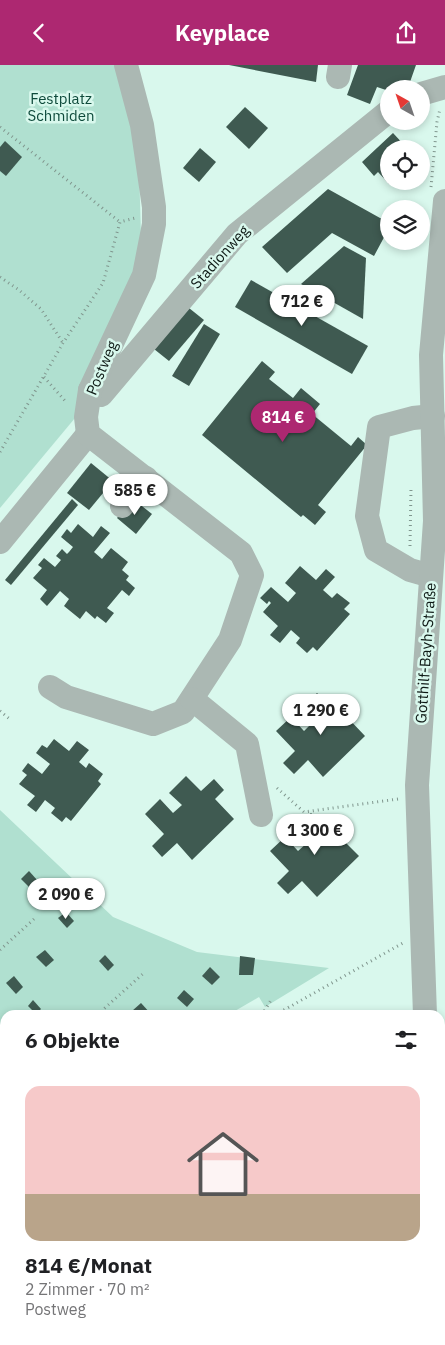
<!DOCTYPE html>
<html lang="de">
<meta charset="utf-8">
<style>
:root{--surface:#fff;--page:#f2f2f2;--text:#202124;--muted:#757577;--line:#e0e0e0;--accent:#ad2871}
body{margin:0;font-family:"IBM Plex Sans",sans-serif;background:var(--page);color:var(--text);height:100vh;display:flex;flex-direction:column;font-size:19px;white-space:nowrap}
*{box-sizing:border-box;margin:0}
p{font-size:16px;color:var(--muted)}
.icon{flex:none;width:28px;height:28px;fill:none;stroke:currentColor;stroke-width:2;stroke-linecap:round;stroke-linejoin:round}
.map{position:relative;flex:1;overflow:hidden}
.side{position:absolute;left:0px;top:945px;width:445px;height:335px;display:flex;flex-direction:column;background:var(--surface);border-radius:15px 15px 0 0;box-shadow:0 2px 8px #0003}
.side>*{flex:none}
.needle{width:32px;rotate:320deg}
.buttons{position:absolute;left:380px;top:15px;display:grid;gap:10px}
.buttons a{display:grid;place-items:center;width:50px;height:50px;border-radius:50%;background:var(--surface);box-shadow:0 2px 8px #0003;font-size:25px}
.price{position:absolute;translate:-50% -42px;padding:0 11px;border-radius:18px;background:#fff;color:#222;font-size:16px;line-height:32px;filter:drop-shadow(0 1px 2px #0008)}
.price::after{content:'';position:absolute;left:50%;top:30px;width:15px;height:11px;margin-left:-8px;background:inherit;clip-path:polygon(0 0,100% 0,50% 100%)}
.price.on{background:var(--accent);color:#fff}
ul{padding:0;list-style:none}
li{display:grid;align-content:center;gap:10px;height:265px;padding:0 25px}
li+li{border-top:1px solid var(--line)}
li span{display:grid;place-items:center;height:155px;border-radius:15px;color:#555}
li>.icon{margin-inline-start:auto}
span .icon{width:90px;height:90px;fill:#fffc;stroke-width:1}
li b{font-size:21px}
h2{display:flex;justify-content:space-between;align-items:center;height:60px;padding:0 25px;font-size:21px}
header{display:flex;justify-content:space-between;align-items:center;height:65px;padding:0 25px;background:var(--accent);color:#fff;font-size:22px;font-weight:700}
.map>svg:first-child{display:block}
.green{fill:#b0e0d0}
.building{fill:#3f5a51}
.lines{fill:none;stroke-linecap:round;stroke-linejoin:round}
.path{stroke:#80968e;stroke-width:3;stroke-dasharray:1 4;stroke-linecap:butt}
.minor{stroke:#abb8b3;stroke-width:24}
.labels{text-anchor:middle;stroke-width:5;stroke-linejoin:round;paint-order:stroke}
.park-label{font-size:15px;fill:#0e4a3b;stroke:#d9f8ed}
.street-label{font-size:15px;fill:#0d1814;stroke:#d9f8ed}
</style>
<header><svg class="icon" aria-label="back" viewBox="0 0 24 24"><path d="M15 5l-7 7 7 7"/></svg>Keyplace<svg class="icon" aria-label="share" viewBox="0 0 24 24"><path d="M12 15V3M7 8l5-5 5 5M5 13v7h14v-7"/></svg></header>
<div class="map">
<svg width="445" height="1280" viewBox="0 0 445 1280">
<rect width="100%" height="100%" fill="#d9f8ed"/>
<!-- green -->
<g class="green">
<polygon points="0,0 117,0 138,66 142,207 75,353 0,443"/>
<polygon points="0,745 113,852 197,887 329,903 265,942 259,932 228,950 5,950 5,1034 0,1029"/>
</g>
<!-- building -->
<g class="building">
<polygon points="229,0 318,0 316,17"/>
<polygon points="358,0 416,0 410,17 404,15 401,24 389,24 389,26 377,22 370,39 347,30"/>
<polygon points="245,42 268,63 249,84 226,62"/>
<polygon points="393,68 406,82 389,84 389,116 392,116 389,119 378,107 374,111 362,97"/>
<polygon points="5,76 22,92 6,111 0,106 0,82"/>
<polygon points="200,83 216,97 199,117 183,103"/>
<polygon points="328,124 389,158 389,163 374,191 332,168 287,208 262,182"/>
<polygon points="344,181 366,193 363,254 301,219"/>
<polygon points="251,215 368,281 352,309 235,242"/>
<polygon points="189,243 204,255 169,296 154,284"/>
<polygon points="204,259 220,269 189,321 172,311"/>
<polygon points="262,296 275,307 269,314 293,333 301,323 320,339 312,349 351,381 358,372 367,380 318,440 326,447 315,460 303,450 301,452 202,370"/>
<polygon points="91,398 113,416 89,445 67,428"/>
<polygon points="72,434 78,440 11,520 5,515"/>
<polygon points="133,434 152,449 136,469 117,453"/>
<polygon points="78,459 93,472 101,461 110,468 94,487 102,494 111,483 128,497 122,505 129,511 126,515 135,523 129,531 122,525 107,543 114,548 106,558 97,551 95,554 86,546 80,554 64,541 69,534 60,526 47,541 40,534 47,525 33,513 42,503 38,500 44,493 55,502 61,495 56,491 62,484 67,489 69,487 73,482 61,472 67,464 71,468"/>
<polygon points="300,501 316,515 326,504 335,512 323,525 332,533 337,528 350,538 344,544 350,549 317,586 313,582 307,588 296,578 300,573 291,565 280,578 270,570 278,561 263,547 271,538 269,536 267,539 260,533 271,522 288,537 296,528 285,518"/>
<polygon points="317,628 333,644 345,631 355,642 346,651 365,671 323,712 308,695 294,709 283,698 295,686 276,666 291,652 304,666 313,657 300,645"/>
<polygon points="54,674 69,686 77,676 89,685 79,697 86,703 89,698 103,709 98,716 101,719 71,756 66,752 62,757 51,748 55,743 45,735 36,747 27,740 35,731 19,719 27,710 22,706 28,698 42,709 50,699 36,688 42,680 47,683"/>
<polygon points="186,711 201,726 214,714 224,725 215,734 234,754 192,795 177,778 162,792 152,781 164,769 145,749 160,734 173,748 182,740 169,728"/>
<polygon points="311,748 326,764 339,752 349,762 340,772 359,791 317,832 302,816 288,829 277,818 289,806 270,786 285,772 298,786 307,778 294,765"/>
<polygon points="29,806 38,816 30,823 21,814"/>
<polygon points="66,847 74,856 67,863 58,853"/>
<polygon points="45,885 54,895 46,902 36,892"/>
<polygon points="105,890 114,900 108,906 99,896"/>
<polygon points="240,891 255,893 253,910 239,910"/>
<polygon points="210,902 220,912 212,920 202,911"/>
<polygon points="14,911 23,922 16,929 6,918"/>
<polygon points="184,925 194,934 187,942 177,933"/>
<polygon points="33,935 41,944 36,949 28,941"/>
<polygon points="141,938 151,949 150,950 136,950 132,946"/>
</g>
<g class="lines">
<!-- path -->
<g class="path">
<polyline points="0,62 120,157"/>
<polyline points="431,122 437,57 440,44"/>
<polyline points="0,212 19,225 41,244 63,278"/>
<polyline points="44,312 67,338"/>
<polyline points="0,387 63,278 103,218 120,157 135,153"/>
<polyline points="410,481 411,423"/>
<polyline points="0,646 11,655"/>
<polyline points="277,723 304,747 398,734"/>
<polyline points="0,885 34,854"/>
<polyline points="97,950 145,907"/>
<polyline points="262,950 271,935"/>
<polyline points="275,950 403,878"/>
<polyline points="0,1037 5,1042"/>
<polyline points="0,1037 5,1033"/>
<polyline points="0,1104 5,1101"/>
</g>
<!-- minor -->
<g class="minor">
<polyline points="338,12 340,0"/>
<polyline points="421,29 445,22"/>
<polyline points="90,325 101,330 237,169 389,46"/>
<polyline points="122,441 146,413"/>
<polyline points="0,477 88,369"/>
<polyline points="431,511 410,505 376,485 367,451 379,362 413,353 433,351"/>
<polyline points="50,622 66,632 153,659 183,647 230,575 252,510 241,488 88,369 86,352 90,325 144,210 154,159 154,142 142,60 126,0"/>
<polyline points="192,634 247,679 261,750"/>
<polyline points="425,950 417,720 435,456 431,290 445,136"/>
<polyline points="440,1166 443,1207 444,1280"/>
</g>
</g>
<g class="labels">
<!-- park labels -->
<g class="park-label">
<text x="61" y="39">Festplatz<tspan x="61" dy="17">Schmiden</tspan></text>
</g>
<!-- street labels -->
<g class="street-label">
<text transform="translate(220 192) rotate(-48)" y="5">Stadionweg</text>
<text transform="translate(102 303) rotate(-67)" y="5">Postweg</text>
<text transform="translate(426 588) rotate(-86)" y="5">Gotthilf-Bayh-Straße</text>
</g>
</g>
</svg>
<div class="buttons">
<a><svg class="needle" viewBox="-14 -14 28 28"><path d="M0-13l5 13h-10z" fill="#e53935"/><path d="M0 13l5-13h-10z" fill="#757577"/></svg></a>
<a><svg class="icon" aria-label="locate" viewBox="0 0 24 24"><circle cx="12" cy="12" r="6"/><path d="M12 2v4M12 18v4M2 12h4M18 12h4"/></svg></a>
<a><svg class="icon" aria-label="layers" viewBox="0 0 24 24"><path d="M12 4l9 5-9 5-9-5zM3 14l9 5 9-5"/></svg></a>
</div>
<b class="price" style="left:302px;top:262px">712 €</b>
<b class="price on" style="left:283px;top:378px">814 €</b>
<b class="price" style="left:135px;top:451px">585 €</b>
<b class="price" style="left:321px;top:671px">1 290 €</b>
<b class="price" style="left:315px;top:791px">1 300 €</b>
<b class="price" style="left:66px;top:855px">2 090 €</b>
<section class="side">
<h2>6 Objekte<svg class="icon" aria-label="filters" viewBox="0 0 24 24"><path d="M4 7h16M4 17h16"/><circle cx="9" cy="7" r="2"/><circle cx="15" cy="17" r="2"/></svg></h2>
<ul>
<li><span style="background:linear-gradient(#f6c9c9 70%,#b9a48a 0)"><svg class="icon" aria-label="home" viewBox="0 0 24 24"><path d="M3 11l9-7 9 7M6 9v11h12V9"/></svg></span><div><b>814 €/Monat</b><p>2 Zimmer · 70 m²</p><p>Postweg</p></div></li>
</ul>
</section>
</div>
